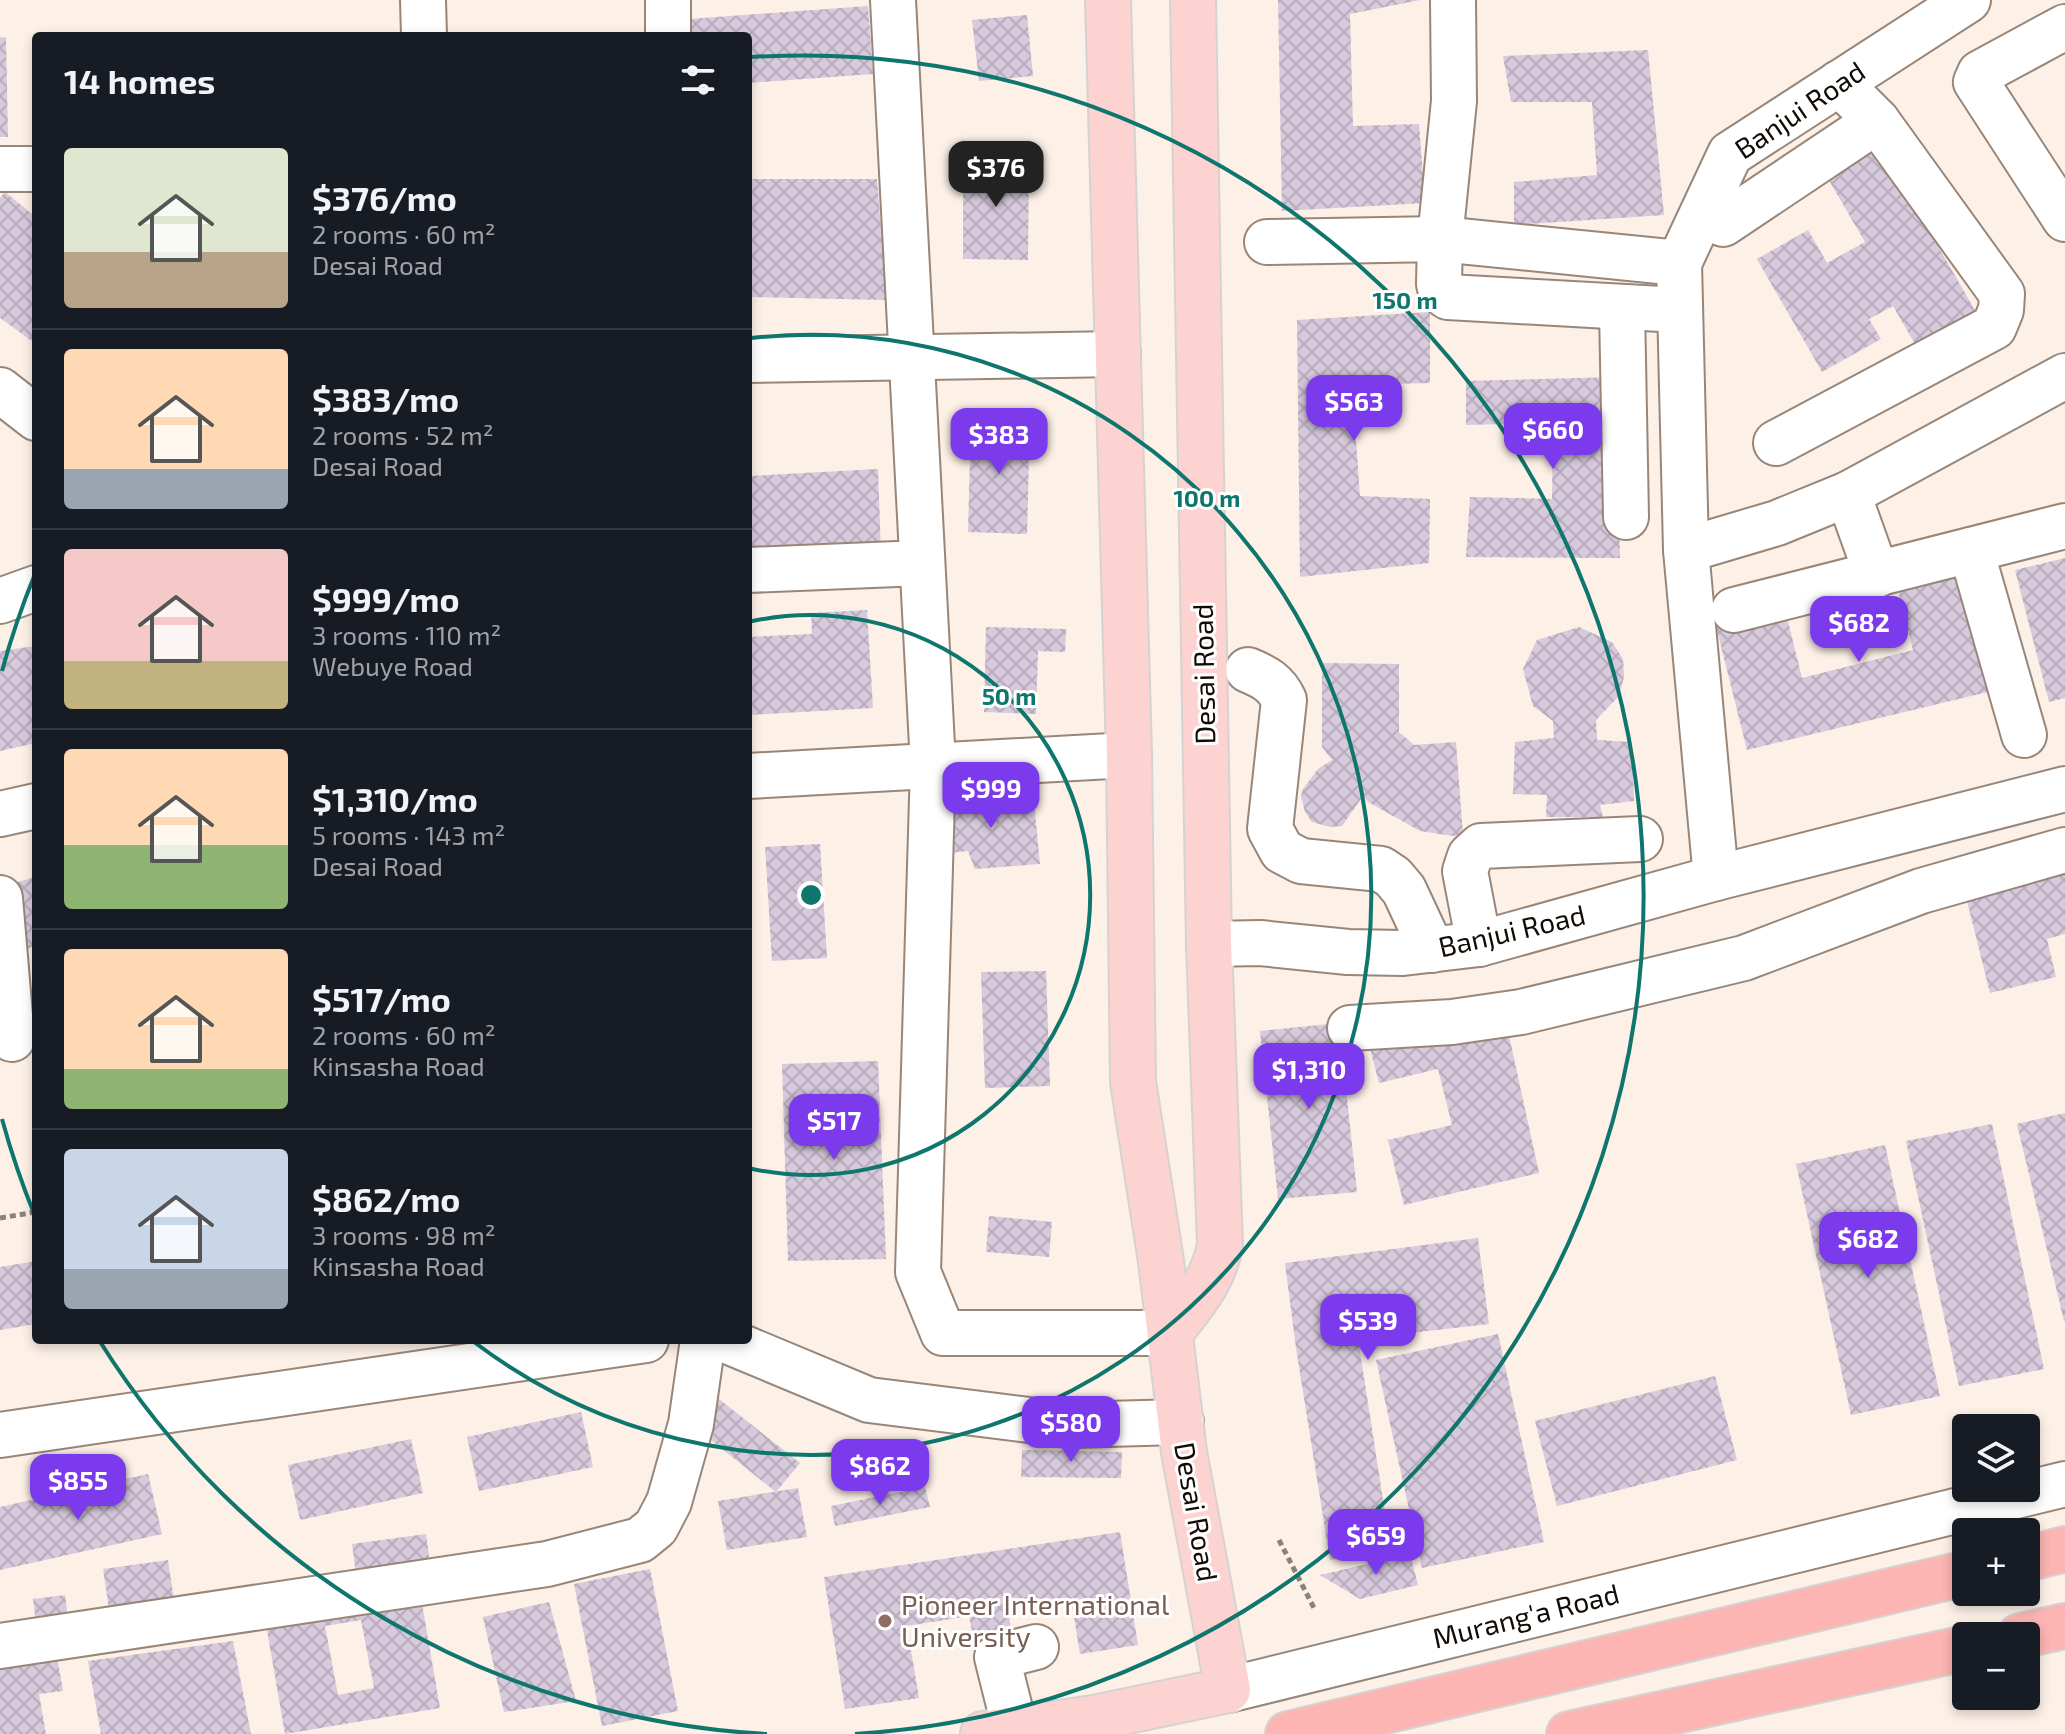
<!DOCTYPE html>
<meta charset="utf-8">
<style>
:root{--surface:#171b24;--page:#242831;--text:#f1f3f6;--muted:#9ea1a6;--line:#363941;--accent:#7c3aed}
body{margin:0;font-family:"Exo 2",sans-serif;background:var(--page);color:var(--text);height:100vh;display:flex;flex-direction:column;font-size:30px;white-space:nowrap}
*{box-sizing:border-box;margin:0}
p{font-size:26px;color:var(--muted)}
.icon{flex:none;width:44px;height:44px;fill:none;stroke:currentColor;stroke-width:2;stroke-linecap:round;stroke-linejoin:round}
.map{position:relative;flex:1;overflow:hidden}
.details{position:absolute;left:32px;top:32px;width:720px;height:1312px;display:flex;flex-direction:column;background:var(--surface);border-radius:8px;box-shadow:0 4px 12px #0003}
.details>*{flex:none}
.fabs{position:absolute;left:1952px;top:1414px;display:grid;gap:16px}
.fabs a{display:grid;place-items:center;width:88px;height:88px;border-radius:8px;background:var(--surface);box-shadow:0 4px 12px #0003;font-size:40px}
.price{position:absolute;translate:-50% -68px;padding:0 18px;border-radius:16px;background:var(--accent);color:#fff;font-size:26px;line-height:52px;filter:drop-shadow(0 2px 4px #0008)}
.price::after{content:'';position:absolute;left:50%;top:48px;width:24px;height:18px;margin-left:-12px;background:inherit;clip-path:polygon(0 0,100% 0,50% 100%)}
.price.active{background:#222;color:#fff}
ul{padding:0;list-style:none}
li{display:flex;align-items:center;gap:24px;height:200px;padding:0 32px}
li+li{border-top:2px solid var(--line)}
li span{display:grid;place-items:center;flex:none;width:224px;height:160px;border-radius:8px;color:#555}
li>.icon{margin-inline-start:auto}
span .icon{width:96px;height:96px;fill:#fffc;stroke-width:1}
li b{font-size:34px}
h2{display:flex;justify-content:space-between;align-items:center;height:96px;padding:0 32px;font-size:34px}
.map>svg:first-child{display:block}
.building{fill:url(#building-cross-hatch);fill-rule:evenodd}
.lines{fill:none;stroke-linecap:round;stroke-linejoin:round}
.minor-casing{stroke:#988679;stroke-width:48}
.major-casing{stroke:#d4d3d2;stroke-width:48}
.highway-casing{stroke:#d4d3d2;stroke-width:48}
.path{stroke:#8a817a;stroke-width:5;stroke-dasharray:6 4;stroke-linecap:butt}
.minor{stroke:#fff;stroke-width:44}
.major{stroke:#fdd3d1;stroke-width:44}
.highway{stroke:#fcb5b2;stroke-width:44}
.ring{fill:none;stroke:#0f766e;stroke-width:4}
.education-dot{fill:#8d6e63;stroke:#fff;stroke-width:3}
.labels{text-anchor:middle;stroke-width:6;stroke-linejoin:round;paint-order:stroke}
.street-label{font-size:28px;fill:#110b06;stroke:#fff}
.education-label{font-size:28px;fill:#785e54;stroke:#fff;text-anchor:start}
.centre{fill:#0f766e;stroke:#fff;stroke-width:4}
.ring-label{font-size:24px;text-anchor:middle;font-weight:bold;fill:#0f766e;stroke:#fff;stroke-width:6;stroke-linejoin:round;paint-order:stroke}
</style>
<div class="map">
<svg width="2065" height="1734" viewBox="0 0 2065 1734">
<defs>
<pattern id="building-cross-hatch" width="8" height="8" patternUnits="userSpaceOnUse" patternTransform="scale(2)"><rect width="8" height="8" fill="#d7cadd"/><path d="M0 0l8 8M0 8l8-8" fill="none" stroke="#b8acbc"/></pattern>
</defs>
<rect width="100%" height="100%" fill="#fcf0e7"/>
<!-- building -->
<g class="building">
<polygon points="1278,0 1420,0 1350,14 1353,126 1419,124 1425,203 1282,211"/>
<polygon points="868,6 873,74 748,83 748,36 678,36 676,20"/>
<polygon points="1027,15 1033,76 979,81 972,20"/>
<polygon points="0,37 6,38 8,137 0,137"/>
<polygon points="1648,50 1664,215 1514,225 1514,182 1597,175 1592,102 1511,102 1503,56"/>
<polygon points="1880,146 1983,324 1923,358 1893,306 1869,319 1881,339 1822,372 1757,259 1808,230 1827,263 1865,242 1827,177"/>
<polygon points="963,159 1029,159 1028,260 963,259"/>
<polygon points="748,179 877,179 887,300 748,297"/>
<polygon points="5,192 36,217 36,344 0,318 0,198"/>
<polygon points="1430,312 1430,383 1352,385 1360,496 1430,499 1429,563 1300,577 1297,320"/>
<polygon points="1616,377 1620,558 1466,557 1470,497 1552,499 1553,423 1466,425 1466,381"/>
<polygon points="971,417 1030,419 1027,534 968,532"/>
<polygon points="878,469 881,553 748,557 748,476"/>
<polygon points="1963,557 1996,690 1747,750 1715,622 1784,605 1802,678 1913,650 1894,574"/>
<polygon points="2065,558 2065,698 2049,702 2015,570"/>
<polygon points="867,610 873,708 748,715 748,637 812,634 811,613"/>
<polygon points="986,627 1066,629 1065,652 1038,651 1036,714 984,712"/>
<polygon points="1579,627 1612,642 1623,659 1624,677 1619,696 1596,720 1597,740 1632,742 1634,801 1600,805 1603,817 1546,817 1547,795 1513,794 1515,742 1554,738 1553,721 1533,706 1523,669 1537,640"/>
<polygon points="35,646 36,743 0,751 0,651"/>
<polygon points="1322,663 1399,664 1399,732 1414,745 1456,742 1463,835 1453,836 1420,831 1368,802 1363,796 1342,826 1330,827 1312,822 1305,812 1301,796 1303,789 1318,769 1332,760 1322,747"/>
<polygon points="1033,793 1040,864 975,869 968,851 941,854 936,802"/>
<polygon points="820,844 827,958 772,961 765,847"/>
<polygon points="2065,859 2065,934 2047,939 2056,977 1990,993 1963,885"/>
<polygon points="36,877 36,946 20,951 3,886"/>
<polygon points="1046,971 1050,1086 985,1088 981,972"/>
<polygon points="1506,1022 1539,1173 1404,1205 1388,1140 1452,1125 1438,1069 1379,1083 1368,1041"/>
<polygon points="1339,1023 1357,1192 1278,1199 1260,1031"/>
<polygon points="878,1061 886,1259 788,1261 782,1064"/>
<polygon points="2065,1113 2065,1321 2064,1321 2017,1124"/>
<polygon points="1992,1124 2044,1369 1959,1386 1906,1141"/>
<polygon points="1885,1145 1940,1396 1851,1415 1796,1164"/>
<polygon points="989,1216 1052,1222 1049,1257 986,1252"/>
<polygon points="1478,1238 1489,1324 1358,1339 1391,1551 1330,1560 1296,1348 1285,1263"/>
<polygon points="36,1261 36,1324 0,1330 0,1267"/>
<polygon points="1498,1334 1544,1542 1422,1568 1376,1360"/>
<polygon points="1715,1376 1737,1460 1557,1506 1535,1421"/>
<polygon points="714,1395 800,1463 776,1492 691,1424"/>
<polygon points="581,1412 593,1467 479,1491 467,1437"/>
<polygon points="411,1439 423,1493 300,1520 288,1465"/>
<polygon points="1022,1450 1122,1452 1121,1478 1021,1477"/>
<polygon points="148,1474 162,1534 0,1570 0,1507"/>
<polygon points="925,1487 930,1507 835,1526 831,1506"/>
<polygon points="798,1488 807,1537 727,1550 718,1501"/>
<polygon points="1120,1532 1138,1645 1080,1654 1071,1599 1008,1608 1011,1629 973,1636 969,1616 907,1626 919,1698 845,1709 824,1577"/>
<polygon points="426,1534 430,1564 356,1574 352,1544"/>
<polygon points="1410,1554 1418,1585 1360,1599 1320,1575"/>
<polygon points="168,1560 174,1600 109,1609 103,1569"/>
<polygon points="650,1569 678,1711 602,1726 574,1584"/>
<path d="M 419,1586 L 440,1708 L 285,1734 L 264,1613 ZM 361,1620 L 374,1688 L 338,1695 L 325,1626 Z"/>
<polygon points="65,1595 68,1618 36,1622 33,1599"/>
<polygon points="549,1602 576,1701 504,1712 483,1617"/>
<polygon points="233,1641 251,1734 101,1734 88,1661"/>
<polygon points="55,1646 63,1691 39,1694 46,1734 0,1734 0,1655"/>
</g>
<g class="lines">
<!-- minor casing -->
<g class="minor-casing">
<g id="minor">
<polyline points="423,0 424,36"/>
<polyline points="893,0 933,765 918,1272 943,1333 1170,1333"/>
<polyline points="1453,0 1454,101 1440,239 1679,263"/>
<polyline points="2065,27 1980,73 1976,82 2065,219"/>
<polyline points="668,36 668,0"/>
<polyline points="0,169 36,169"/>
<polyline points="1723,224 1877,121"/>
<polyline points="1267,242 1440,239 1439,284 1441,292 1448,297 1679,310"/>
<polyline points="1622,308 1626,517"/>
<polyline points="748,360 1118,354"/>
<polyline points="0,390 36,418"/>
<polyline points="1776,443 1994,327 2001,310 2002,294 1877,121 1839,83"/>
<polyline points="1848,494 1877,575"/>
<polyline points="1686,550 1777,523 1848,494 2065,376"/>
<polyline points="1971,550 2024,735"/>
<polyline points="748,570 922,563"/>
<polyline points="0,601 36,588"/>
<polyline points="1734,610 2065,526"/>
<path d="M 1248,670 C 1265,677 1276,683 1284,700 L 1270,829 L 1282,851 L 1301,861 L 1381,869 L 1393,877 L 1404,890 L 1432,950"/>
<polyline points="748,776 1129,755"/>
<polyline points="0,814 36,806"/>
<polyline points="1716,878 1686,550 1679,263 1730,154 1968,0"/>
<polyline points="0,898 12,1039"/>
<polyline points="1209,944 1260,943 1348,952 1403,953 1479,944 1716,878 2065,789"/>
<polyline points="1479,944 1465,871 1470,856 1481,846 1640,839"/>
<polyline points="1350,1028 1452,1022 1521,1012 1744,958 1921,891 2065,850"/>
<polyline points="725,1340 869,1400 1069,1425 1181,1422"/>
<polyline points="0,1435 646,1340"/>
<polyline points="0,1646 547,1564 640,1540 656,1527 669,1502 691,1424 703,1340"/>
<polyline points="1228,1690 2065,1484"/>
<polyline points="1015,1729 997,1657 1036,1647"/>
</g>
</g>
<!-- major casing -->
<g class="major-casing">
<g id="major">
<path d="M 1170,1333 C 1191,1305 1214,1281 1220,1245 L 1209,944 L 1193,0"/>
<polyline points="983,1734 1094,1718 1228,1690 1184,1452 1161,1261 1133,1082 1129,755 1108,0"/>
</g>
</g>
<!-- highway casing -->
<g class="highway-casing">
<g id="highway">
<polyline points="2026,1559 2065,1549"/>
<polyline points="2020,1636 2065,1626"/>
<polyline points="1288,1734 1966,1573"/>
<polyline points="1569,1734 1966,1648"/>
</g>
</g>
<!-- path -->
<g class="path">
<polyline points="0,1218 36,1212"/>
<polyline points="1279,1540 1314,1608"/>
</g>
<!-- minor -->
<use href="#minor" class="minor"/>
<!-- major -->
<use href="#major" class="major"/>
<!-- highway -->
<use href="#highway" class="highway"/>
</g>
<!-- distance rings -->
<g class="ring">
<path d="M748 622A280 280 0 1 1 748 1168"/>
<path d="M752 338A560 560 0 1 1 474 1342"/>
<path d="M767 1734A840 840 0 0 1 99 1340M35 1216A840 840 0 0 1 2 1119M2 671A840 840 0 0 1 35 574M752 57A840 840 0 1 1 855 1734"/>
</g>
<!-- markers -->
<circle class="education-dot" cx="885" cy="1621" r="8"/>
<g class="labels">
<!-- street labels -->
<g class="street-label">
<text transform="translate(1800 110) rotate(-34)" y="10">Banjui Road</text>
<text transform="translate(1204 674) rotate(-91)" y="10">Desai Road</text>
<text transform="translate(1512 931) rotate(-13)" y="10">Banjui Road</text>
<text transform="translate(1196 1512) rotate(80)" y="10">Desai Road</text>
<text transform="translate(1526 1616) rotate(-14)" y="10">Murang'a Road</text>
</g>
<!-- education labels -->
<g class="education-label">
<text x="901" y="1615">Pioneer International<tspan x="901" dy="32">University</tspan></text>
</g>
</g>
<circle cx="811" cy="895" r="12" class="centre"/>
<g class="ring-label">
<text x="1405" y="309">150 m</text>
<text x="1207" y="507">100 m</text>
<text x="1009" y="705">50 m</text>
</g>
</svg>
<div class="fabs">
<a><svg class="icon" aria-label="layers" viewBox="0 0 24 24"><path d="M12 4l9 5-9 5-9-5zM3 14l9 5 9-5"/></svg></a>
<a>+</a>
<a>−</a>
</div>
<b class="price active" style="left:996px;top:209px">$376</b>
<b class="price" style="left:1354px;top:443px">$563</b>
<b class="price" style="left:1553px;top:471px">$660</b>
<b class="price" style="left:999px;top:476px">$383</b>
<b class="price" style="left:1859px;top:664px">$682</b>
<b class="price" style="left:991px;top:830px">$999</b>
<b class="price" style="left:1309px;top:1111px">$1,310</b>
<b class="price" style="left:834px;top:1162px">$517</b>
<b class="price" style="left:1868px;top:1280px">$682</b>
<b class="price" style="left:1368px;top:1362px">$539</b>
<b class="price" style="left:1071px;top:1464px">$580</b>
<b class="price" style="left:880px;top:1507px">$862</b>
<b class="price" style="left:78px;top:1522px">$855</b>
<b class="price" style="left:1376px;top:1577px">$659</b>
<section class="details">
<h2>14 homes<svg class="icon" aria-label="filters" viewBox="0 0 24 24"><path d="M4 7h16M4 17h16"/><circle cx="9" cy="7" r="2"/><circle cx="15" cy="17" r="2"/></svg></h2>
<ul>
<li><span style="background:linear-gradient(#dfe7d0 65%,#b9a48a 0)"><svg class="icon" aria-label="home" viewBox="0 0 24 24"><path d="M3 11l9-7 9 7M6 9v11h12V9"/></svg></span><div><b>$376/mo</b><p>2 rooms · 60 m²</p><p>Desai Road</p></div></li>
<li><span style="background:linear-gradient(#ffd9b3 75%,#9aa5b1 0)"><svg class="icon" aria-label="home" viewBox="0 0 24 24"><path d="M3 11l9-7 9 7M6 9v11h12V9"/></svg></span><div><b>$383/mo</b><p>2 rooms · 52 m²</p><p>Desai Road</p></div></li>
<li><span style="background:linear-gradient(#f6c9c9 70%,#c2b280 0)"><svg class="icon" aria-label="home" viewBox="0 0 24 24"><path d="M3 11l9-7 9 7M6 9v11h12V9"/></svg></span><div><b>$999/mo</b><p>3 rooms · 110 m²</p><p>Webuye Road</p></div></li>
<li><span style="background:linear-gradient(#ffd9b3 60%,#8fb573 0)"><svg class="icon" aria-label="home" viewBox="0 0 24 24"><path d="M3 11l9-7 9 7M6 9v11h12V9"/></svg></span><div><b>$1,310/mo</b><p>5 rooms · 143 m²</p><p>Desai Road</p></div></li>
<li><span style="background:linear-gradient(#ffd9b3 75%,#8fb573 0)"><svg class="icon" aria-label="home" viewBox="0 0 24 24"><path d="M3 11l9-7 9 7M6 9v11h12V9"/></svg></span><div><b>$517/mo</b><p>2 rooms · 60 m²</p><p>Kinsasha Road</p></div></li>
<li><span style="background:linear-gradient(#c9d6e8 75%,#9aa5b1 0)"><svg class="icon" aria-label="home" viewBox="0 0 24 24"><path d="M3 11l9-7 9 7M6 9v11h12V9"/></svg></span><div><b>$862/mo</b><p>3 rooms · 98 m²</p><p>Kinsasha Road</p></div></li>
</ul>
</section>
</div>
